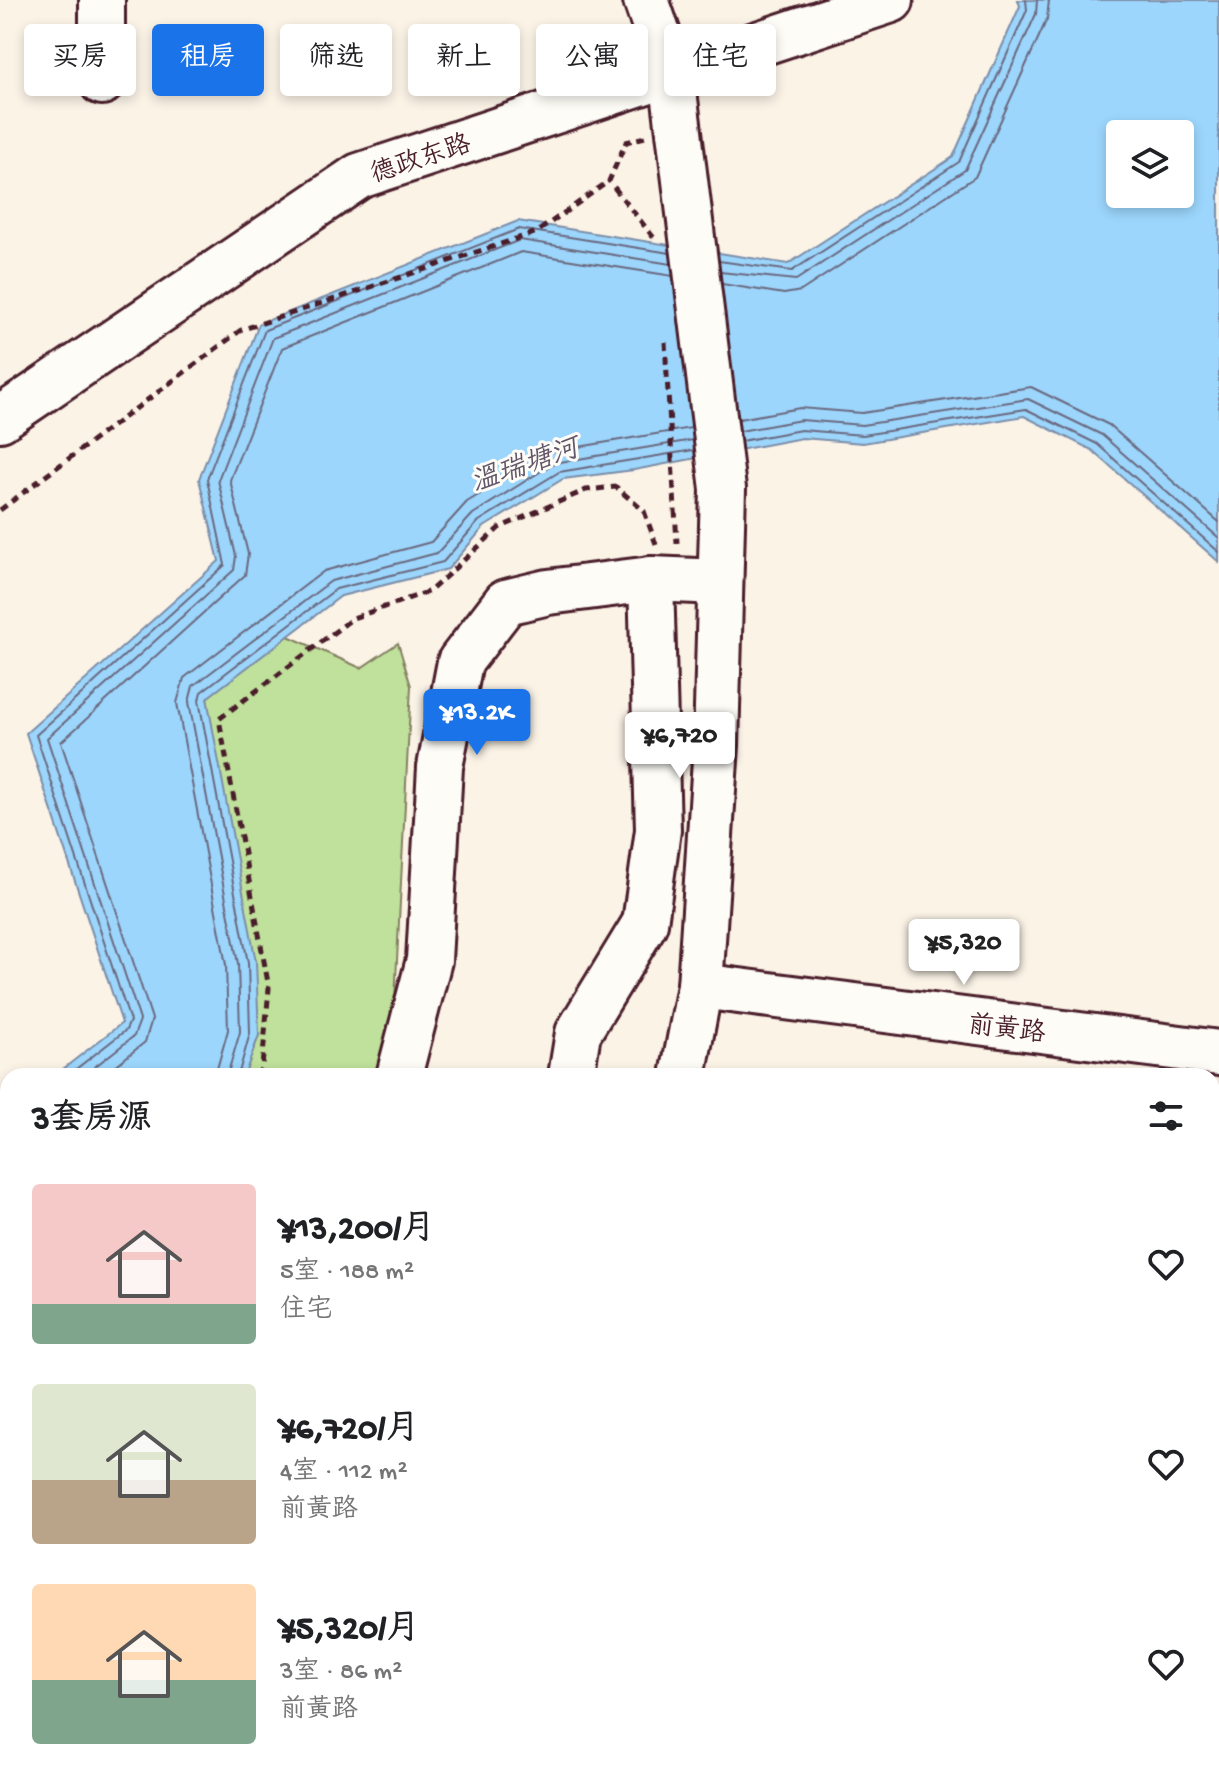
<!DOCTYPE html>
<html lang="zh">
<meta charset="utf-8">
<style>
:root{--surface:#fff;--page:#f6f6f6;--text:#202124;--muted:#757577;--accent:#1a73e8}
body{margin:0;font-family:"Gochi Hand","LXGW WenKai TC",sans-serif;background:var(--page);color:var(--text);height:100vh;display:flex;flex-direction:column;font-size:30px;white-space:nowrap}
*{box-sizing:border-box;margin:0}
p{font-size:26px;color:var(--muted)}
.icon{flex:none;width:44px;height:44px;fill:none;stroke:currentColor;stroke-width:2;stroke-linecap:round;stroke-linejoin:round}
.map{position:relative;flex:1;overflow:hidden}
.side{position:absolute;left:0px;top:1068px;width:1220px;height:714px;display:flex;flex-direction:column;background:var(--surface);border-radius:24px 24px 0 0;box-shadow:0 4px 12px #0003}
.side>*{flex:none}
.top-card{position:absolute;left:24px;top:24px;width:800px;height:72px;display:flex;gap:16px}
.tools{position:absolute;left:1106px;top:120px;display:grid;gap:16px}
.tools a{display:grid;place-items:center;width:88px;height:88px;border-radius:8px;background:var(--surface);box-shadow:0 4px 12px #0003;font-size:40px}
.price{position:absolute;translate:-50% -68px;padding:0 18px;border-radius:8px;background:#fff;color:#222;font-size:26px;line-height:52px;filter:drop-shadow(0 2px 4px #0008)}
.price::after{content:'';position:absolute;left:50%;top:48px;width:24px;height:18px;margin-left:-12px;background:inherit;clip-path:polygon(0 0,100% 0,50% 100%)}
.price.selected{background:var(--accent);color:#fff}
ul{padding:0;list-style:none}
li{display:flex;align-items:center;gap:24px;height:200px;padding:0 32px}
li span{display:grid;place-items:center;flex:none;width:224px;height:160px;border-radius:8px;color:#555}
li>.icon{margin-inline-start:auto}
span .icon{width:96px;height:96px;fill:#fffc;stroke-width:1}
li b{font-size:34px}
h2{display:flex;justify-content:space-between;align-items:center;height:96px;padding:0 32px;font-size:34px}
.pill{padding:0 28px;border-radius:8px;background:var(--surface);box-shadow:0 4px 12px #0003;font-size:28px;line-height:72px}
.pill.selected{background:var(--accent);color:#fff}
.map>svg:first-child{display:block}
.green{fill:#bfe19b;stroke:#848063;stroke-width:2}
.water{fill:#9cd6fc;stroke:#7b8da8;stroke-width:2;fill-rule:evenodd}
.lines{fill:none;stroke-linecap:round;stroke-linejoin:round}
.shore{stroke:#6b687f;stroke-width:2}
.minor-casing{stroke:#4a1f2b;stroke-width:50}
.path{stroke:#4a1f2b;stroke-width:5;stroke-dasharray:8 6;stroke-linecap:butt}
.minor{stroke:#fdfcf7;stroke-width:44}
.labels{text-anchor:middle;stroke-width:6;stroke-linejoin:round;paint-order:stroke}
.street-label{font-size:26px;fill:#4a1f2b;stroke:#fdfcf7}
.water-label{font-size:28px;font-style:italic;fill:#63566a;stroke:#fdfcf7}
</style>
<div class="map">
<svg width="1219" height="1781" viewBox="0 0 1219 1781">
<rect width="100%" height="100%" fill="#fbf3e6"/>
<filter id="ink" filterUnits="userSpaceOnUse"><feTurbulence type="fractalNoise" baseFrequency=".0125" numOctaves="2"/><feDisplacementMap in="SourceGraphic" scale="16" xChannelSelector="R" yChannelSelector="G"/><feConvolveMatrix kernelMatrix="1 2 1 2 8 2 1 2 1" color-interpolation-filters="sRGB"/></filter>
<g filter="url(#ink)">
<!-- green -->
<g class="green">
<polygon points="288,636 361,668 398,643 411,686 394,1019 378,1076 244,1076 259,1035 207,697"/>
<polygon points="8,1540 8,1774 190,1774 188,1781 0,1781 0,1622"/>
</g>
<!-- water -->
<g class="water">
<path d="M 1018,0 L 1219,0 L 1219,562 L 1092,450 L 1024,416 L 863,443 L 802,438 L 634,470 L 563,479 L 484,527 L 448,569 L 341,596 L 207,698 L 256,962 L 259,1035 L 244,1076 L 54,1076 L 122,1023 L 26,733 L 219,561 L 199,479 L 259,324 L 518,221 L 788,264 L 953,157 L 1020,6 ZM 1120,134 L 1180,134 L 1180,194 L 1120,194 Z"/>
<polygon points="8,1111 8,1540 0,1622 0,1118"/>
</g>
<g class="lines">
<!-- shore -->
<g class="shore">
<polyline points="719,261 792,271 959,162 1027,10 1026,0"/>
<polyline points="720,272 796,280 965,170 1036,14 1037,0"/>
<polyline points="722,284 784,294 801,291 975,177 1047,19 1049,0"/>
<polyline points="739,419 800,408 862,413 1031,387 1109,425 1219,522"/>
<polyline points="740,431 801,420 862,425 1028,399 1102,435 1219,538"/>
<polyline points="741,441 801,430 863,435 1026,409 1097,444 1219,552"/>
<polyline points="67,1076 126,1030 130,1021 36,735 225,565 207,479 265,330 519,229 670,253"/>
<polyline points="83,1076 134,1036 140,1020 47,738 234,570 236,556 218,480 273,338 520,240 671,264"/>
<polyline points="103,1076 145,1042 152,1019 61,742 245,575 248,554 230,480 282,348 521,252 673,276"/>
<polyline points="215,1076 228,1030 226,965 177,703 184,678 324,571 431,542 467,502 549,452 691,428"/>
<polyline points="227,1076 240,1032 238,964 189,702 193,686 331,581 437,553 473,514 554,463 693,440"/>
<polyline points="238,1076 250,1033 248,963 199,700 201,692 336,589 443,562 479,521 559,472 694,450"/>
</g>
<!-- minor casing -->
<g class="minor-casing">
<g id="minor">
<polyline points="102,0 102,82"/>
<polyline points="646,0 672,75 723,489 716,745 700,986 683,1076"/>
<polyline points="0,419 359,176 891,0"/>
<polyline points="700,986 1219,1053"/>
<polyline points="399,1076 429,960 440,767 460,662 506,602 548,592 651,579 720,582"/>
<polyline points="571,1076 578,1033 645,923 658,830 651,579"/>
<polyline points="1212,1309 1219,1308"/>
<polyline points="1212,1743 1219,1741"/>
<polyline points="208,1781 210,1774"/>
<polyline points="365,1781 367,1774"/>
<polyline points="483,1781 485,1774"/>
<polyline points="707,1781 708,1774"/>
<polyline points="1109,1781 1128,1774"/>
</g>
</g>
<!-- path -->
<g class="path">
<polyline points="645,137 626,142 609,181 654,238"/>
<polyline points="665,342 677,543"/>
<polyline points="0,510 241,330 537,232 609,181"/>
<polyline points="257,1076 262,1067 269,988 219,719 353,618 430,591 499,528 586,490 616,487 644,511 656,544"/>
<polyline points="9,1781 9,1774"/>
</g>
<!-- minor -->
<use href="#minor" class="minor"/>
</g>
</g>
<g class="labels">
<!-- street labels -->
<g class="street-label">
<text transform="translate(420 157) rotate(-18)" y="9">德政东路</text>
<text transform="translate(1007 1027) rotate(7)" y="9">前黄路</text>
</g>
<!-- water labels -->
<g class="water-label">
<text transform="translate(524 463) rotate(-19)" y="10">温瑞塘河</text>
</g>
</g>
</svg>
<div class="tools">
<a><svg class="icon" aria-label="layers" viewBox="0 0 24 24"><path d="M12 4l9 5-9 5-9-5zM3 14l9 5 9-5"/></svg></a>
</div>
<b class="price selected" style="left:477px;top:757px">¥13.2K</b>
<b class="price" style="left:680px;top:780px">¥6,720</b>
<b class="price" style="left:964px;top:987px">¥5,320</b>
<div class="top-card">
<a class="pill">买房</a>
<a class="pill selected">租房</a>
<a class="pill">筛选</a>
<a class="pill">新上</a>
<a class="pill">公寓</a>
<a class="pill">住宅</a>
</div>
<section class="side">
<h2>3套房源<svg class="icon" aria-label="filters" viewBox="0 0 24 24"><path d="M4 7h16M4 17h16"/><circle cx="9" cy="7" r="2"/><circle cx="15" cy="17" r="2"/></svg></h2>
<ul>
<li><span style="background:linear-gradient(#f6c9c9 75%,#7fa58c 0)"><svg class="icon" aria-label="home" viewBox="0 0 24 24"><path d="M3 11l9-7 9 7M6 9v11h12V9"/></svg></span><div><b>¥13,200/月</b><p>5室 · 188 m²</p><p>住宅</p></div><svg class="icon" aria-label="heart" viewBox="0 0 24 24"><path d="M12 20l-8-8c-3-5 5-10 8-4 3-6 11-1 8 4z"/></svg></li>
<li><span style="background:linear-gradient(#dfe7d0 60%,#b9a48a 0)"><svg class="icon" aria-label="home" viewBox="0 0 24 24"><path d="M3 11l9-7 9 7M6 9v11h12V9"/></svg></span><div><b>¥6,720/月</b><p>4室 · 112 m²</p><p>前黄路</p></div><svg class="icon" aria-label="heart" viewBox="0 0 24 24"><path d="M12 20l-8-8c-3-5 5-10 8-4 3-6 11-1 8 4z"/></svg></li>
<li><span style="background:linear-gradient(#ffd9b3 60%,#7fa58c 0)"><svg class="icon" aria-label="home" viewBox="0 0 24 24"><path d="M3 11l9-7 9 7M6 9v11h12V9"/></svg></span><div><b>¥5,320/月</b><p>3室 · 86 m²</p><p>前黄路</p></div><svg class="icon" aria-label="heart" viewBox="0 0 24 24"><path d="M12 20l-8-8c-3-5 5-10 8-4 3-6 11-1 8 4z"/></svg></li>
</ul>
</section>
</div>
